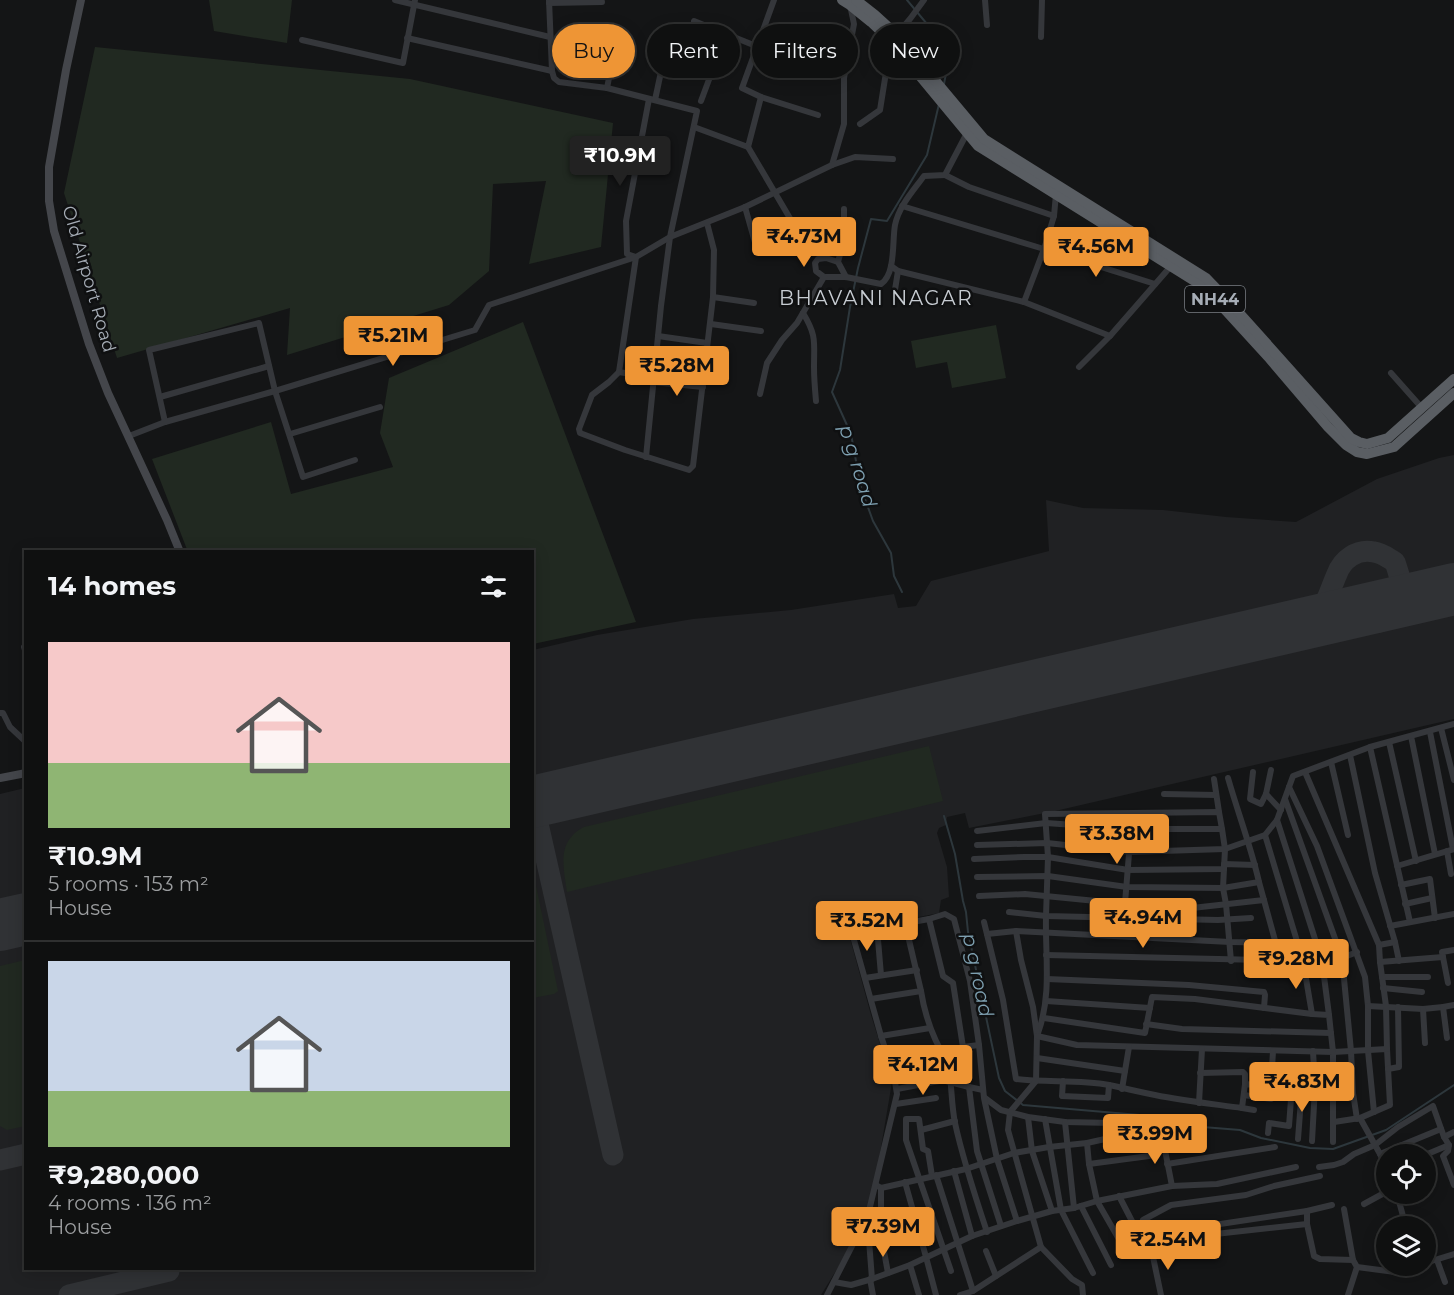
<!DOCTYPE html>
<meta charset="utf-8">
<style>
:root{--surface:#0f1010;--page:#181919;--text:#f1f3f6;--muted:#9b9d9f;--line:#2f3030;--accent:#ee9535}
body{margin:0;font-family:Montserrat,sans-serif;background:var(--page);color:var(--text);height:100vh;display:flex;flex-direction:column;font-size:22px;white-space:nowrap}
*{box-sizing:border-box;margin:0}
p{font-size:20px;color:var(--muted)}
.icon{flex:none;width:33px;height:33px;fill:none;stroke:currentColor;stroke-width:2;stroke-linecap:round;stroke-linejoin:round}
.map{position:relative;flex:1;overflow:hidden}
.panel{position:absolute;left:24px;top:550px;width:510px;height:720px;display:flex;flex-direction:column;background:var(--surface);border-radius:0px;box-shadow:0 3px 15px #0003,0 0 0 2px var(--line)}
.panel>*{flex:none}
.banner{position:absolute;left:552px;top:24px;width:570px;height:54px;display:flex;gap:12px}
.buttons{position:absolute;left:1376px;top:1144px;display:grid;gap:12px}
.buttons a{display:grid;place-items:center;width:60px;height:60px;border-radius:50%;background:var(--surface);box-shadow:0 3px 15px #0003,0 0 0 2px var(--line);font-size:30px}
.price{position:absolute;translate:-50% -51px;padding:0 14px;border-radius:6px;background:var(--accent);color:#111;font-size:20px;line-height:39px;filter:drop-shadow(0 2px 3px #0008)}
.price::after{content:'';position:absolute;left:50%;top:36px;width:18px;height:14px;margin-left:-9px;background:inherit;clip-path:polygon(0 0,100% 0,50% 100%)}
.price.on{background:#222;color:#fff}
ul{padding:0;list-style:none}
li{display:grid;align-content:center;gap:12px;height:318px;padding:0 24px}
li+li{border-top:2px solid var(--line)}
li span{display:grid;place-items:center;height:186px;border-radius:0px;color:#555}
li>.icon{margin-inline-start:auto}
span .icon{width:108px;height:108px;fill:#fffc;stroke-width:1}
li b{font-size:26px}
h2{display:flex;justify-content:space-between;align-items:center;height:72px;padding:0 24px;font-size:26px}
.pill{padding:0 21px;border-radius:27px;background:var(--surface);box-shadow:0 3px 15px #0003,0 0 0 2px var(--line);font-size:21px;line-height:54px}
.pill.on{background:var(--accent);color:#111}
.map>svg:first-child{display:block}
.built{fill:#202123}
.green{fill:#212921}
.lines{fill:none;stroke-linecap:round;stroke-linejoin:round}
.stream{stroke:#2d373c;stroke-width:2}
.taxiway{stroke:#303235;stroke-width:21}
.runway{stroke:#303235;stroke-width:52}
.minor{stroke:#35373b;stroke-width:6}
.secondary{stroke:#44464b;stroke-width:8}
.trunk{stroke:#5a5e63;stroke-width:10}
.labels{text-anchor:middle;stroke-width:5;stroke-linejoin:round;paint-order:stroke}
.shield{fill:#0f1011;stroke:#797e84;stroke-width:1.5}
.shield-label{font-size:16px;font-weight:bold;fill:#a6adb6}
.street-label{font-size:18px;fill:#a6adb6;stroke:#0f1011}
.neighbourhood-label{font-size:20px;letter-spacing:1.5px;fill:#c7ccd2;stroke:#0f1011}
.water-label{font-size:20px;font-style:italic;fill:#7ea0b1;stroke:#0f1011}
</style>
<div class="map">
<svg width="1454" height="1295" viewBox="0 0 1454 1295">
<rect width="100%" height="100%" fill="#141516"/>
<!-- built -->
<polygon class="built" points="1454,455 1454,719 1055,811 969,828 965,813 947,817 946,825 939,828 937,833 947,867 949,897 941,900 939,913 848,931 871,1015 892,1082 877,1171 866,1212 847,1253 821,1295 0,1295 0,794 25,788 26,1269 532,1269 533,650 597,635 693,619 791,610 894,594 898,608 916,606 931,581 1049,551 1046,500 1083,508 1163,510 1226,517 1296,522 1377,479 1439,458"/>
<!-- green -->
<g class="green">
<polygon points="209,0 292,0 287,43 214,31"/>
<polygon points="95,47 410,79 613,123 601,247 529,264 546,181 493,184 489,271 449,305 287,355 290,308 117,358 64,193"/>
<polygon points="523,322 636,622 533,644 532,552 188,552 152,459 271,422 291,494 393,467 380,433 389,378"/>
<polygon points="996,325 1006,378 952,388 947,362 916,368 911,341"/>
<path d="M 929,746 L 943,801 L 567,892 C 563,865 557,841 584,827 Z"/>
<polygon points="533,877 535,881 558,991 554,994 533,998"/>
<polygon points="25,960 25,1126 7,1130 0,1126 0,966"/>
</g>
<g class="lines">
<!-- stream -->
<g class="stream">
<polyline points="907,0 932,30 947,68 944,84"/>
<polyline points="902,592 894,576 891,553 873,521 861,488 851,434 832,392 840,370 850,307 858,268 871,219 887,221 927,155 939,104"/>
<polyline points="944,816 955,854 963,901 966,912 968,932 999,1078 1005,1091 1023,1105 1151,1116 1178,1125 1240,1130 1261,1138 1310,1148 1333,1149 1386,1130 1454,1085"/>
</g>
<!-- taxiway -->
<g class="taxiway">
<path d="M 1291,627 L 1380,622 C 1411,606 1404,590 1395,562 C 1388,558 1382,553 1374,552 C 1357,548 1342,560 1337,574 C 1333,583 1330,592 1326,601 C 1320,611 1312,617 1302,624"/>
<polyline points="532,797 613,1155"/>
<polyline points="0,1160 26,1154"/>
<polyline points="69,1295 169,1271"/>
</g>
<!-- runway -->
<g class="runway">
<polyline points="532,802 1454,589"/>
<polyline points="0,925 26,919"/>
</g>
<!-- minor -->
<g class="minor">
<polyline points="395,0 550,37"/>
<polyline points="549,0 552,71 554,78 559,82 607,88 697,111 670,237 661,306 646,457"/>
<polyline points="774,0 742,88 761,97 818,115"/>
<polyline points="985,0 987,25"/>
<polyline points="549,3 602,2"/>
<polyline points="694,21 808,67"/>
<polyline points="1041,37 1042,0"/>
<polyline points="407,38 552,71"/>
<polyline points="302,40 403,63 415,0"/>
<polyline points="607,88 617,38"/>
<polyline points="655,100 668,39"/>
<polyline points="701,101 726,34"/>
<polyline points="860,124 880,110 891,41 910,19 924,0"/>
<polyline points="694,127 748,147 761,97"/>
<polyline points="748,147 791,220"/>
<polyline points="832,165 844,124 844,78 854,24 850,5"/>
<polyline points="945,175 969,187 1054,216 1056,194"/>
<polyline points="902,206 1044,249 1054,216"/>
<polyline points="745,207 756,246"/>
<polyline points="844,209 844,240 838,262 846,277"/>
<polyline points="636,257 627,254 626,221 649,99"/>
<polyline points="636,257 619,372 654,378"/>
<path d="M 838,262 L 826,258 L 818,259 L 815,263 L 816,271 L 824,277 L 846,277 L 881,284 C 896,274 892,241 895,225 C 899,206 913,191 924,176 L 945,175 L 967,133"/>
<polyline points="891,266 898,271 1024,302 1110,336"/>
<polyline points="894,296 898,271"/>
<polyline points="713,297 754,303"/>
<polyline points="1024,302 1044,249 1155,284"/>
<path d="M 803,313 C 817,336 814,342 814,367 C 814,378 815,390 816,401"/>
<polyline points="711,324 761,331"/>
<polyline points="658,336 707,343"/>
<polyline points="1079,367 1110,336 1171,266"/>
<polyline points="619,372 609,382 592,395 579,429 580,433 625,450 689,470 693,466 713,297 714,250 707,223"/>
<polyline points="1391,373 1422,408"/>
<polyline points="653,382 703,387"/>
<polyline points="760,394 767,363 782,340 797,323 824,277"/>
<polyline points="160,397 269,366"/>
<polyline points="165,422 149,350 259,323 275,391 303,477 355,460"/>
<polyline points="290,434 380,407"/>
<polyline points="129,436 165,422 275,391 475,330 489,305 636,257 670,237 745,207 832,165 855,157 893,159"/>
<polyline points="26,646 24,647 26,653"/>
<polyline points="0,713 3,713 10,727 26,742"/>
<polyline points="1441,728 1454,780"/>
<polyline points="1430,732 1453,849"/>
<polyline points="1411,736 1435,854"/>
<polyline points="1389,742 1416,861"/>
<polyline points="1370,747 1410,922"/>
<polyline points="1350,755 1375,873 1395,942 1399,961"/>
<polyline points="1331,762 1348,835"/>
<polyline points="1253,772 1250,799 1261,804 1266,794 1271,770"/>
<polyline points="1305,772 1379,945 1395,942"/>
<polyline points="1214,779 1219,812"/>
<polyline points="1289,787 1317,846 1365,977 1368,1006 1368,1051 1374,1112"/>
<polyline points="1164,794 1216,795"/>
<polyline points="1266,794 1281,810"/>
<polyline points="1285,799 1342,958 1351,1051 1353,1093 1357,1119"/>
<polyline points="1277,820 1322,961 1329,1015"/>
<polyline points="1222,829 1219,812 1045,814 1048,857 1046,916 1218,920 1251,918"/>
<polyline points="977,831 1046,823 1131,829 1222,829 1225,849 1223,888 1226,904 1231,961"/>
<polyline points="1265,835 1303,961 1312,1014"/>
<polyline points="977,845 1047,843 1130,852 1225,849 1265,835 1277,820 1293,776 1370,747 1454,724"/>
<polyline points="1447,851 1451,874"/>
<polyline points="974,859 1024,857 1048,857 1128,870 1224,869 1224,864 1255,865"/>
<polyline points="1397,866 1454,849"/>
<path d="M 977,877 L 1048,876 L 1127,887 L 1223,888 L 1259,882 C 1251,847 1238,813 1228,778"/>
<polyline points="1259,882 1276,944"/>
<polyline points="1401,885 1430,879 1435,918"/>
<polyline points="979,896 1025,894 1157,907 1192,908 1264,900"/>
<polyline points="1125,903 1131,829"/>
<polyline points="1405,904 1432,898"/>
<path d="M 1009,912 L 1046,916 C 1045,955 1052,995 1038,1033"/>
<polyline points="929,919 943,976 953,983 963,1047 979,1045"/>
<path d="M 984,922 L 1003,1000 L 1016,1079 C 1047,1083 1079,1079 1109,1085 C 1124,1088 1139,1092 1155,1095 C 1184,1101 1213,1104 1242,1108 L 1245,1084 C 1275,1087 1304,1085 1332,1090"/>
<polyline points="1390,926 1454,914"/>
<polyline points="877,928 881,975"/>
<polyline points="1016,931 1021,960 1033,1007 1037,1036 1036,1081 1010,1112 1008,1130 1041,1247 1072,1279 1082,1285 1083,1295"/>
<polyline points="987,934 1016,931 1230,942 1297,943"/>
<polyline points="1379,945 1380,962"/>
<polyline points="1046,955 1303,961 1342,958 1357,952"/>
<polyline points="1382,977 1428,977"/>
<polyline points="865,978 917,970"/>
<polyline points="1047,979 1189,985 1264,992 1265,995 1264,1008"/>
<polyline points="1448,983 1442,952 1454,950"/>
<polyline points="1383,988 1422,992"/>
<path d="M 921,991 C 925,1017 934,1041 948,1063"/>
<polyline points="871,999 921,991 905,923"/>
<polyline points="1046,1001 1150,1008"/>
<polyline points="1368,1006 1423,1009 1443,1007"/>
<polyline points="1423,1009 1425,1043"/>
<polyline points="1044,1018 1145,1033 1152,997 1195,999 1312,1014 1329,1015 1333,1052 1387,1049 1390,1105 1360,1118 1334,1122"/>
<polyline points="1146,1024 1182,1029 1331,1033"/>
<polyline points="881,1036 930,1028"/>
<polyline points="1037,1036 1077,1045 1333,1052 1333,1142"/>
<polyline points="1447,1038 1443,1007 1454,1005"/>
<polyline points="1387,1049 1386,1006 1380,962 1443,957"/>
<polyline points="1037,1058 1125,1071"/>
<polyline points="889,1059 939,1049"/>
<polyline points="1388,1069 1399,1067 1398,1007"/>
<polyline points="1200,1073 1243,1072 1245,1074 1245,1084"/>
<path d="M 894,1076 L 948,1063 C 952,1083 951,1103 955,1123 C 963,1160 975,1196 987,1232"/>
<polyline points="1063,1081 1062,1096 1108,1098 1109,1085"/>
<polyline points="1271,1086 1273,1051"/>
<polyline points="897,1089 939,1081 946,1081 969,1087"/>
<polyline points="1122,1089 1129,1047"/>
<polyline points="983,1090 969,1087 977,1151 1001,1226"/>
<polyline points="1244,1095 1271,1099"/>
<polyline points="985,1098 1001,1110 1028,1117 1065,1122 1160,1124"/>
<polyline points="1199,1103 1202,1049"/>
<polyline points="896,1104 936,1098"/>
<polyline points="1242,1108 1254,1110"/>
<polyline points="1028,1117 1032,1151 1052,1211"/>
<polyline points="1360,1118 1380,1154 1386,1167"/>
<polyline points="1045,1119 1061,1210 1093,1273"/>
<polyline points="1065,1122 1074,1208"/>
<polyline points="921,1130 955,1121"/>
<polyline points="1268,1133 1269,1123 1289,1126 1292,1086"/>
<polyline points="1444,1137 1454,1132"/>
<polyline points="1298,1139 1302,1087"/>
<polyline points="1163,1140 1172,1186"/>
<polyline points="1312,1141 1315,1087 1313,1051"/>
<polyline points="1087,1143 1089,1164 1097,1201 1124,1248"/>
<polyline points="1380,1154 1441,1129"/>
<polyline points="1425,1155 1449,1145"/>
<polyline points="1089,1164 1149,1156"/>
<polyline points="1167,1164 1275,1147"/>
<polyline points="1319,1167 1334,1165 1343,1162 1354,1154 1375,1145 1398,1127 1433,1106 1444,1137 1449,1145 1448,1151 1443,1156 1454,1185"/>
<polyline points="954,1171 972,1236"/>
<polyline points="936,1175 973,1291"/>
<polyline points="932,1176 928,1151 923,1149 919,1119 906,1119 906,1140 951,1271"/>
<polyline points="905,1182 926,1257 936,1295"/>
<polyline points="876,1185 881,1188 966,1169 1014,1153 1049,1147 1087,1143 1105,1139 1163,1140 1181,1139"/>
<polyline points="881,1188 881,1235 888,1273"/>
<polyline points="1397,1194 1406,1227"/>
<polyline points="1119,1196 1134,1225 1152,1252 1161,1295"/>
<polyline points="1364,1204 1386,1192"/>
<polyline points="1081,1206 1111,1265"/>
<polyline points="1344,1209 1353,1260 1357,1267 1348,1295"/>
<polyline points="1307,1211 1307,1224 1314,1256 1320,1259 1353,1260"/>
<polyline points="1154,1238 1143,1220 1171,1205 1246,1195 1274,1186 1320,1176"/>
<polyline points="869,1240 872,1279"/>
<polyline points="1145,1242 1167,1232 1307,1211 1332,1205"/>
<polyline points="986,1251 996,1276"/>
<polyline points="1152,1252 1179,1238 1307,1224"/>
<polyline points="1437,1260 1445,1282"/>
<polyline points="1425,1263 1454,1254"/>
<polyline points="910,1265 919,1295"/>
<polyline points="1357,1267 1395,1272 1416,1266"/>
<polyline points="870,1279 873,1295"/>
<polyline points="834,1282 851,1285 872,1279 910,1265 972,1236 1017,1221 1052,1211 1074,1208 1097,1201 1172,1186 1217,1184 1296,1167"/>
<polyline points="827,1295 868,1215 897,1094 894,1076 881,1036 852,933 929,919 945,914 954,919 970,981 979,1045 984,1098 997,1159 1017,1221"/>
<polyline points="960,1295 973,1291 1041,1247"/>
</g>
<!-- secondary -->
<g class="secondary">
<polyline points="81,0 66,70 49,167 49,201 54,231 89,344 108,393 167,520 180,552"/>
<polyline points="0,778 26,773"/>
</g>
<!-- trunk -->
<g class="trunk">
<polyline points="842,0 850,5 871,22 891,41 978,146 1201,285 1217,301 1270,359 1328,427 1346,445 1357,452 1367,454 1394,447 1454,393"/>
<polyline points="856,0 875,15 897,35 984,139 1206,278 1233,306 1351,438 1359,442 1367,444 1388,438 1454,379"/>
</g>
</g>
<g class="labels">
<!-- shield labels -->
<rect class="shield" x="1185" y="286" width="60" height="26" rx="4.5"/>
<g class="shield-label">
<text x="1215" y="305">NH44</text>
</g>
<!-- street labels -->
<g class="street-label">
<text transform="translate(89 279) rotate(74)" y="6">Old Airport Road</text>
</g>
<!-- neighbourhood labels -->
<g class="neighbourhood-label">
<text x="876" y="305">BHAVANI NAGAR</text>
</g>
<!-- water labels -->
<g class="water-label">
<text transform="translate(858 466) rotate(73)" y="7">p g road</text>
<text transform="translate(978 975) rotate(78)" y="7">p g road</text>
</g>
</g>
</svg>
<div class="buttons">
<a><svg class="icon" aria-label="locate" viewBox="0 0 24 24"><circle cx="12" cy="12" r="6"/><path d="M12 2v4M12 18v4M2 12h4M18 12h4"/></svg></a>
<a><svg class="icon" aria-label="layers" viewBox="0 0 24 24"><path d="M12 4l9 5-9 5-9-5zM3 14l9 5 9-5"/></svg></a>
</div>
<b class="price on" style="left:620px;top:187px">₹10.9M</b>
<b class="price" style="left:804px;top:268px">₹4.73M</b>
<b class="price" style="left:1096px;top:278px">₹4.56M</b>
<b class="price" style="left:393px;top:367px">₹5.21M</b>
<b class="price" style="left:677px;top:397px">₹5.28M</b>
<b class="price" style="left:1117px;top:865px">₹3.38M</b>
<b class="price" style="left:1143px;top:949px">₹4.94M</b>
<b class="price" style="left:867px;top:952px">₹3.52M</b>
<b class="price" style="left:1296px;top:990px">₹9.28M</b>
<b class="price" style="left:923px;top:1096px">₹4.12M</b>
<b class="price" style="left:1302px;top:1113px">₹4.83M</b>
<b class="price" style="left:1155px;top:1165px">₹3.99M</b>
<b class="price" style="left:883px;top:1258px">₹7.39M</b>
<b class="price" style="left:1168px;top:1271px">₹2.54M</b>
<div class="banner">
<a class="pill on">Buy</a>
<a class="pill">Rent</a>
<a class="pill">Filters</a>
<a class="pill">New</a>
</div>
<section class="panel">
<h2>14 homes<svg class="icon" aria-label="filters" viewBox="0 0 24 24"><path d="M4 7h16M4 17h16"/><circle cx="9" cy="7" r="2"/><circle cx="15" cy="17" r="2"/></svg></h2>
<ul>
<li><span style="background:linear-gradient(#f6c9c9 65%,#8fb573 0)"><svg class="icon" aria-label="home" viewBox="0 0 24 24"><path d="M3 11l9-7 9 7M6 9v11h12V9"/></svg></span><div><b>₹10.9M</b><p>5 rooms · 153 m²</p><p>House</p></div></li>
<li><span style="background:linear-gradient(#c9d6e8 70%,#8fb573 0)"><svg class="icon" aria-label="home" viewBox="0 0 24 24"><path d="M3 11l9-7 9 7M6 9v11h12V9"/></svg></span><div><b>₹9,280,000</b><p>4 rooms · 136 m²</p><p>House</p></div></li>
</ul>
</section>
</div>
